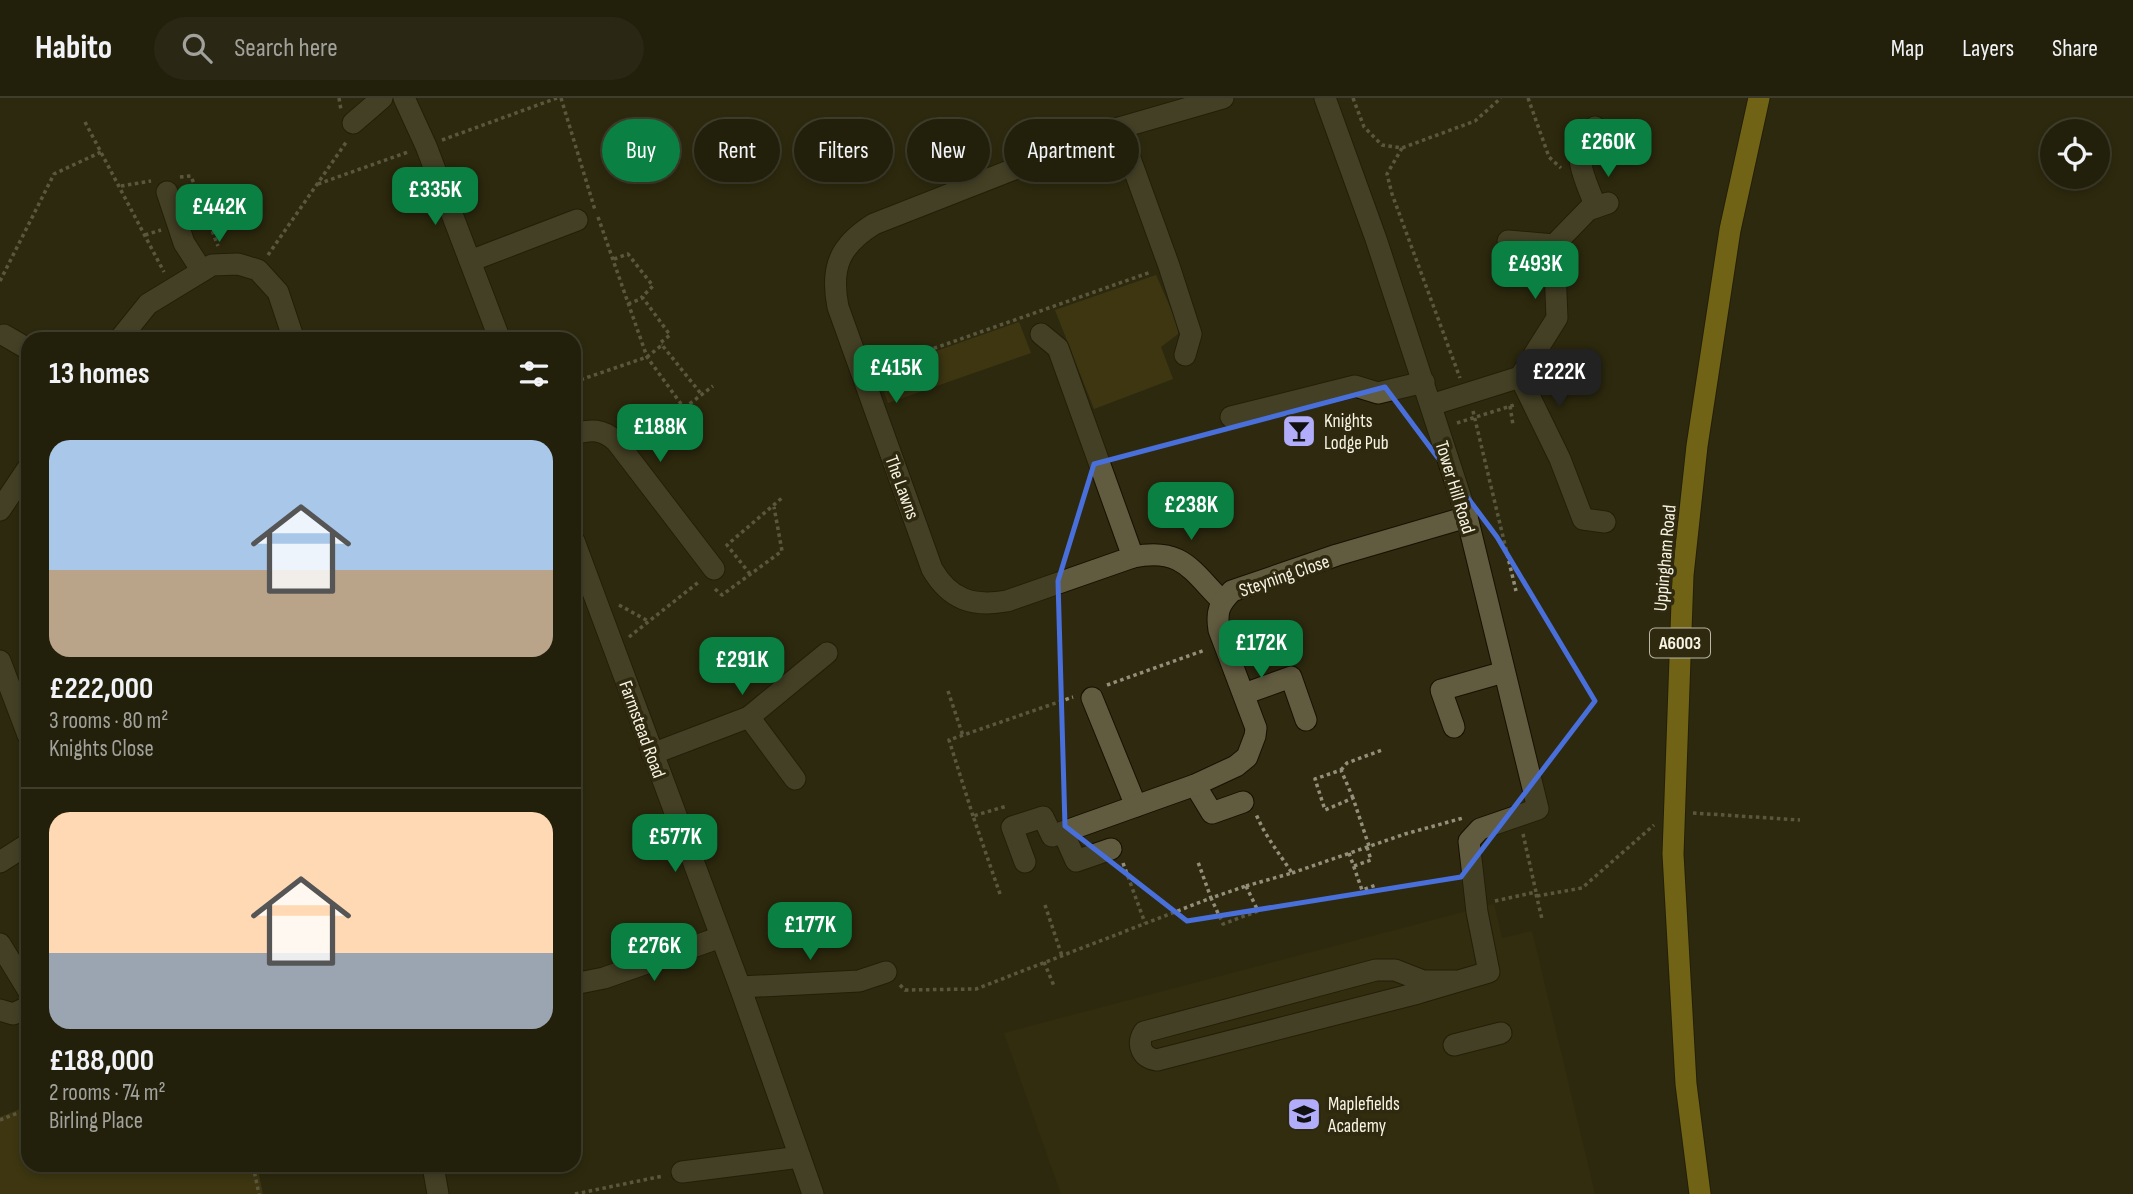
<!DOCTYPE html>
<meta charset="utf-8">
<style>
:root{--surface:#221f0b;--page:#2a2714;--text:#f1f3f6;--muted:#a2a29d;--line:#3f3d2c;--accent:#0b8043}
body{margin:0;font-family:"Sofia Sans Condensed",sans-serif;background:var(--page);color:var(--text);height:100vh;display:flex;flex-direction:column;font-size:26px;white-space:nowrap}
*{box-sizing:border-box;margin:0}
p{font-size:23px;color:var(--muted)}
.icon{flex:none;width:38px;height:38px;fill:none;stroke:currentColor;stroke-width:2;stroke-linecap:round;stroke-linejoin:round}
.map{position:relative;flex:1;overflow:hidden}
.drawer{position:absolute;left:21px;top:234px;width:560px;height:840px;display:flex;flex-direction:column;background:var(--surface);border-radius:21px;box-shadow:0 4px 10px #0003,0 0 0 2px var(--line)}
.drawer>*{flex:none}
.guide{position:absolute;left:602px;top:21px;width:665px;height:63px;display:flex;gap:14px}
.fabs{position:absolute;left:2040px;top:21px;display:grid;gap:14px}
.fabs a{display:grid;place-items:center;width:70px;height:70px;border-radius:50%;background:var(--surface);box-shadow:0 4px 10px #0003,0 0 0 2px var(--line);font-size:35px}
.price{position:absolute;translate:-50% -60px;padding:0 16px;border-radius:14px;background:var(--accent);color:#fff;font-size:23px;line-height:46px;filter:drop-shadow(0 2px 4px #0008)}
.price::after{content:'';position:absolute;left:50%;top:42px;width:21px;height:16px;margin-left:-10px;background:inherit;clip-path:polygon(0 0,100% 0,50% 100%)}
.price.current{background:#222;color:#fff}
ul{padding:0;list-style:none}
li{display:grid;align-content:center;gap:14px;height:371px;padding:0 28px}
li+li{border-top:2px solid var(--line)}
li span{display:grid;place-items:center;height:217px;border-radius:21px;color:#555}
li>.icon{margin-inline-start:auto}
span .icon{width:126px;height:126px;fill:#fffc;stroke-width:1}
li b{font-size:30px}
h2{display:flex;justify-content:space-between;align-items:center;height:84px;padding:0 28px;font-size:30px}
.pill{padding:0 24px;border-radius:32px;background:var(--surface);box-shadow:0 4px 10px #0003,0 0 0 2px var(--line);font-size:24px;line-height:63px}
.pill.current{background:var(--accent);color:#fff}
header{display:flex;align-items:center;gap:42px;box-sizing:border-box;height:98px;padding:0 35px;background:var(--surface);border-bottom:2px solid var(--line)}
header strong{font-size:33px}
nav{display:flex;gap:38px;margin-inline-start:auto;font-size:24px}
.search{width:490px;height:63px;background:var(--page);display:flex;align-items:center;gap:18px;box-sizing:border-box;padding:0 24px;border-radius:38px;color:var(--muted);font-size:26px}
.map>svg:first-child{display:block}
.built{fill:#38310e}
.green{fill:#504616}
.lines{fill:none;stroke-linecap:round;stroke-linejoin:round}
.minor-casing{stroke:#161100;stroke-width:23}
.highway-casing{stroke:#161100;stroke-width:23}
.path{stroke:#938f7a;stroke-width:3.5;stroke-dasharray:3.5 3.5;stroke-linecap:butt}
.minor{stroke:#615b40;stroke-width:21}
.highway{stroke:#c1a81e;stroke-width:21}
.marked{fill:none;stroke:#496fda;stroke-width:5;stroke-linejoin:round}
.labels{text-anchor:middle;stroke-width:7;stroke-linejoin:round;paint-order:stroke}
.shield{fill:#2e290f;stroke:#bbb7a4;stroke-width:2}
.shield-label{font-size:18px;font-weight:bold;fill:#f7f4e4}
.poi-label{font-size:19px;fill:#f7f4e4;stroke:#2e290f;text-anchor:start}
.street-label{font-size:19px;fill:#f7f4e4;stroke:#2e290f}
</style>
<header>
<strong>Habito</strong>
<div class="search"><svg class="icon" aria-label="search" viewBox="0 0 24 24"><circle cx="10" cy="10" r="6"/><path d="M15 15l6 6"/></svg>Search here</div>
<nav><a>Map</a><a>Layers</a><a>Share</a></nav>
</header>
<div class="map">
<svg width="2133" height="1096" viewBox="0 0 2133 1096">
<rect width="100%" height="100%" fill="#2e290f"/>
<!-- built -->
<polygon class="built" points="1494,806 1502,840 1532,833 1595,1096 1061,1096 1004,935"/>
<!-- green -->
<g class="green">
<polygon points="1156,177 1178,227 1178,236 1161,249 1173,281 1094,311 1055,212"/>
<polygon points="1019,224 1031,255 888,305 877,274"/>
<polygon points="28,1008 28,1068 257,1068 263,1096 0,1096 0,1019"/>
</g>
<g class="lines">
<!-- minor casing -->
<g class="minor-casing">
<g id="minor">
<polyline points="404,0 426,48 500,242"/>
<path d="M 1325,0 L 1376,141 L 1467,419 L 1538,711 L 1480,731 L 1469,743 L 1477,814 L 1489,874 L 1418,895 L 1157,962 C 1142,960 1136,947 1144,934 L 1376,872 L 1395,872 L 1423,883 L 1455,883"/>
<polyline points="353,25 382,0"/>
<path d="M 1595,29 L 1579,42 C 1577,66 1587,87 1596,109"/>
<polyline points="1119,30 1169,168 1191,236 1185,257"/>
<polyline points="167,94 184,145 202,173"/>
<polyline points="1508,143 1554,147"/>
<polyline points="470,163 577,122"/>
<path d="M 1041,236 L 1058,250 L 1133,459 L 1007,503 C 973,509 950,502 932,471 L 838,209 C 830,169 840,147 874,126 L 1119,30 L 1223,0"/>
<polyline points="4,237 28,251"/>
<polyline points="119,242 148,206 212,167 238,166 258,172 278,194 294,242"/>
<polyline points="1520,279 1560,361 1583,421 1605,424"/>
<polyline points="1431,307 1520,279 1557,220 1554,147 1588,112 1608,105"/>
<polyline points="1231,319 1355,288 1378,295 1424,284"/>
<path d="M 574,336 C 592,331 602,331 616,343 L 714,471"/>
<polyline points="0,412 28,370"/>
<polyline points="574,443 740,889 813,1096"/>
<path d="M 1133,459 C 1182,449 1191,472 1222,503"/>
<polyline points="0,563 28,637"/>
<polyline points="1244,596 1291,579 1306,622"/>
<polyline points="1092,600 1136,708"/>
<polyline points="749,619 827,555"/>
<polyline points="1454,629 1441,592 1504,574"/>
<polyline points="652,656 749,619 795,681"/>
<polyline points="1195,687 1212,715 1243,704"/>
<polyline points="1063,734 1076,763 1111,751"/>
<polyline points="0,764 28,746"/>
<path d="M 1025,764 L 1012,729 L 1043,719 L 1052,738 L 1195,687 L 1236,668 L 1247,659 L 1255,638 L 1256,630 L 1219,532 C 1216,514 1219,506 1232,493 L 1337,457 L 1467,419"/>
<polyline points="0,846 28,892"/>
<polyline points="574,886 604,880 721,839"/>
<polyline points="740,889 859,883 886,874"/>
<polyline points="0,912 13,916 28,909"/>
<polyline points="1454,947 1501,935"/>
<polyline points="433,1068 438,1096"/>
<polyline points="682,1074 800,1059"/>
</g>
</g>
<!-- highway casing -->
<g class="highway-casing">
<polyline id="highway" points="1700,1096 1686,986 1673,756 1683,477 1697,348 1730,132 1759,0"/>
</g>
<!-- path -->
<g class="path">
<polyline points="339,0 341,12"/>
<polyline points="561,0 595,112"/>
<polyline points="1353,0 1364,29 1382,47 1402,50 1475,23 1501,0"/>
<polyline points="1528,0 1549,59 1561,70"/>
<polyline points="85,24 164,174"/>
<polyline points="442,42 557,0"/>
<polyline points="1402,50 1387,76 1392,96 1460,280"/>
<polyline points="180,79 191,78 218,148"/>
<polyline points="318,86 408,54"/>
<polyline points="121,88 151,83"/>
<polyline points="598,119 647,259 684,310 642,344"/>
<polyline points="145,137 161,132"/>
<polyline points="268,157 347,43"/>
<polyline points="614,161 628,156 653,188 641,200"/>
<polyline points="0,183 54,76 101,54"/>
<polyline points="628,206 643,200 670,237 660,245 662,247"/>
<polyline points="881,269 1151,174"/>
<polyline points="574,284 647,259 662,247 702,297"/>
<polyline points="1510,308 1513,327"/>
<polyline points="684,310 713,288"/>
<polyline points="1473,313 1516,493"/>
<polyline points="1457,325 1514,307"/>
<polyline points="750,476 727,447 783,399"/>
<polyline points="715,491 722,497 782,453 774,409"/>
<polyline points="619,507 648,523"/>
<polyline points="629,539 700,483"/>
<polyline points="1107,587 1205,552"/>
<polyline points="948,593 963,638"/>
<polyline points="1341,672 1347,665 1382,652"/>
<polyline points="1353,700 1341,672 1315,681 1325,712 1353,700 1369,748"/>
<polyline points="1693,715 1800,722"/>
<polyline points="973,718 949,642 1073,599"/>
<polyline points="1349,755 1362,792 1376,787"/>
<polyline points="1123,765 1145,825"/>
<polyline points="1354,768 1371,762 1367,749"/>
<polyline points="1292,775 1405,736 1463,720"/>
<path d="M 1246,788 L 1292,775 C 1279,755 1265,738 1256,716"/>
<polygon points="1246,788 1258,813 1223,826 1211,800"/>
<polyline points="1000,796 973,718 1007,708"/>
<polyline points="1536,796 1542,821"/>
<polyline points="1537,798 1582,790 1654,727"/>
<polyline points="1495,803 1536,794 1523,736"/>
<polyline points="1045,807 1062,858"/>
<polyline points="1044,864 1054,888"/>
<polyline points="900,887 905,892 976,891 1211,800 1198,764"/>
<polyline points="0,1022 28,1011"/>
<polyline points="253,1068 259,1096"/>
<polyline points="575,1096 663,1078"/>
</g>
<!-- minor -->
<use href="#minor" class="minor"/>
<!-- highway -->
<use href="#highway" class="highway"/>
</g>
<!-- marked area -->
<path d="M0 0H2133V1096H0ZM 1385,289 L 1497,439 L 1595,603 L 1461,779 L 1187,823 L 1065,728 L 1058,483 L 1094,366 Z" fill="#2e290f" fill-opacity=".55" fill-rule="evenodd"/>
<path class="marked" d="M 1385,289 L 1497,439 L 1595,603 L 1461,779 L 1187,823 L 1065,728 L 1058,483 L 1094,366 Z"/>
<!-- icons -->
<defs>
<g id="bar-square" transform="scale(1.75)"><rect x="-9" y="-9" width="18" height="18" rx="4" fill="#b1adfa" stroke="#2e290f"/><path d="M-6-5H6L.8 .8V4.5H3.5V6h-7V4.5H-.8V.8Z" fill="#111"/></g>
<g id="school-square" transform="scale(1.75)"><rect x="-9" y="-9" width="18" height="18" rx="4" fill="#b1adfa" stroke="#2e290f"/><path d="M0-5L7-2L0 1L-7-2ZM-4 1L0 2.5L4 1V4Q0 6-4 4Z" fill="#111"/></g>
</defs>
<g fill-rule="evenodd">
<use href="#bar-square" x="1299" y="333"/>
<use href="#school-square" x="1304" y="1016"/>
</g>
<g class="labels">
<!-- shield labels -->
<rect class="shield" x="1650" y="530.5" width="60" height="29" rx="5"/>
<g class="shield-label">
<text x="1680" y="551">A6003</text>
</g>
<!-- poi labels -->
<g class="poi-label">
<text x="1324" y="329">Knights<tspan x="1324" dy="22">Lodge Pub</tspan></text>
<text x="1328" y="1012">Maplefields<tspan x="1328" dy="22">Academy</tspan></text>
</g>
<!-- street labels -->
<g class="street-label">
<text transform="translate(903 389) rotate(70)" y="7">The Lawns</text>
<text transform="translate(1456 389) rotate(73)" y="7">Tower Hill Road</text>
<text transform="translate(1664 460) rotate(-85)" y="7">Uppingham Road</text>
<text transform="translate(1284 477) rotate(-19)" y="7">Steyning Close</text>
<text transform="translate(643 631) rotate(70)" y="7">Farmstead Road</text>
</g>
</g>
</svg>
<div class="fabs">
<a><svg class="icon" aria-label="locate" viewBox="0 0 24 24"><circle cx="12" cy="12" r="6"/><path d="M12 2v4M12 18v4M2 12h4M18 12h4"/></svg></a>
</div>
<b class="price" style="left:1608px;top:81px">£260K</b>
<b class="price" style="left:435px;top:129px">£335K</b>
<b class="price" style="left:219px;top:146px">£442K</b>
<b class="price" style="left:1535px;top:203px">£493K</b>
<b class="price" style="left:896px;top:307px">£415K</b>
<b class="price current" style="left:1559px;top:311px">£222K</b>
<b class="price" style="left:660px;top:366px">£188K</b>
<b class="price" style="left:1191px;top:444px">£238K</b>
<b class="price" style="left:1261px;top:582px">£172K</b>
<b class="price" style="left:742px;top:599px">£291K</b>
<b class="price" style="left:675px;top:776px">£577K</b>
<b class="price" style="left:810px;top:864px">£177K</b>
<b class="price" style="left:654px;top:885px">£276K</b>
<div class="guide">
<a class="pill current">Buy</a>
<a class="pill">Rent</a>
<a class="pill">Filters</a>
<a class="pill">New</a>
<a class="pill">Apartment</a>
</div>
<section class="drawer">
<h2>13 homes<svg class="icon" aria-label="filters" viewBox="0 0 24 24"><path d="M4 7h16M4 17h16"/><circle cx="9" cy="7" r="2"/><circle cx="15" cy="17" r="2"/></svg></h2>
<ul>
<li><span style="background:linear-gradient(#a9c7e8 60%,#b9a48a 0)"><svg class="icon" aria-label="home" viewBox="0 0 24 24"><path d="M3 11l9-7 9 7M6 9v11h12V9"/></svg></span><div><b>£222,000</b><p>3 rooms · 80 m²</p><p>Knights Close</p></div></li>
<li><span style="background:linear-gradient(#ffd9b3 65%,#9aa5b1 0)"><svg class="icon" aria-label="home" viewBox="0 0 24 24"><path d="M3 11l9-7 9 7M6 9v11h12V9"/></svg></span><div><b>£188,000</b><p>2 rooms · 74 m²</p><p>Birling Place</p></div></li>
</ul>
</section>
</div>
